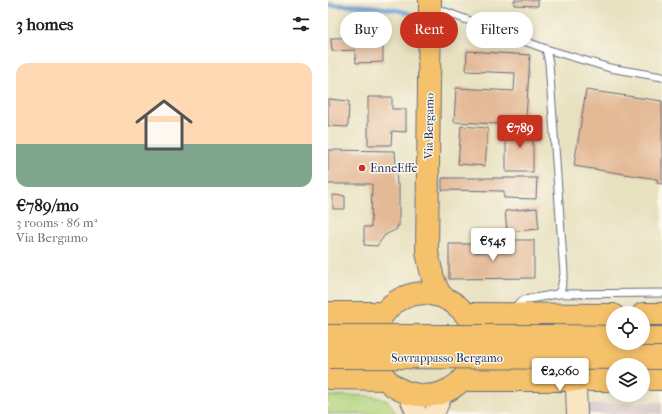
<!DOCTYPE html>
<meta charset="utf-8">
<style>
:root{--surface:#fff;--page:#f6f6f6;--text:#202124;--muted:#757577;--line:#e0e0e0;--accent:#c8321e}
body{margin:0;font-family:"IM FELL French Canon",serif;background:var(--page);color:var(--text);height:100vh;display:flex;flex-direction:column;font-size:15px;white-space:nowrap}
*{box-sizing:border-box;margin:0}
p{font-size:13px;color:var(--muted)}
.icon{flex:none;width:22px;height:22px;fill:none;stroke:currentColor;stroke-width:2;stroke-linecap:round;stroke-linejoin:round}
.map{position:relative;flex:1;overflow:hidden}
.panel{display:flex;flex-direction:column;background:var(--surface);width:328px}
.panel>*{flex:none}
.top-card{position:absolute;left:12px;top:12px;width:262px;height:36px;display:flex;gap:8px}
.fabs{position:absolute;left:278px;top:306px;display:grid;gap:8px}
.fabs a{display:grid;place-items:center;width:44px;height:44px;border-radius:50%;background:var(--surface);box-shadow:0 2px 10px #0003;font-size:20px}
.price{position:absolute;translate:-50% -34px;padding:0 9px;border-radius:4px;background:#fff;color:#222;font-size:13px;line-height:26px;filter:drop-shadow(0 1px 2px #0008)}
.price::after{content:'';position:absolute;left:50%;top:24px;width:12px;height:9px;margin-left:-6px;background:inherit;clip-path:polygon(0 0,100% 0,50% 100%)}
.price.current{background:var(--accent);color:#fff}
ul{padding:0;list-style:none}
li{display:grid;align-content:center;gap:8px;height:212px;padding:0 16px}
li+li{border-top:1px solid var(--line)}
li span{display:grid;place-items:center;height:124px;border-radius:12px;color:#555}
li>.icon{margin-inline-start:auto}
span .icon{width:72px;height:72px;fill:#fffc;stroke-width:1}
li b{font-size:17px}
h2{display:flex;justify-content:space-between;align-items:center;height:48px;padding:0 16px;font-size:17px}
.tag{padding:0 14px;border-radius:18px;background:var(--surface);box-shadow:0 2px 10px #0003;font-size:14px;line-height:36px}
.tag.current{background:var(--accent);color:#fff}
main{display:flex;flex:1;min-height:0}
.map>svg:first-child{display:block}
.industrial{fill:#d2bec3}
.green{fill:#b3d57e;stroke:#67826e}
.lines{fill:none;stroke-linecap:round;stroke-linejoin:round}
.stream{stroke:#689fd6;stroke-width:4.5}
.building{fill:#e4b996}
.lane-casing{stroke:#636d80;stroke-width:9}
.secondary-casing{stroke:#636d80;stroke-width:22}
.primary-casing{stroke:#636d80;stroke-width:24}
.highway-casing{stroke:#636d80;stroke-width:24}
.lane{stroke:#fff;stroke-width:7}
.secondary{stroke:#fbe6c4;stroke-width:20}
.primary{stroke:#f5c16b;stroke-width:22}
.highway{stroke:#f5c16b;stroke-width:22}
.highway-bridge-casing{stroke:#636d80;stroke-width:24;stroke-linecap:butt}
.highway-bridge{stroke:#f5c16b;stroke-width:22}
.poi-dot{fill:#c8321e;stroke:#fbf7ec;stroke-width:1.5}
.labels{text-anchor:middle;stroke-width:3;stroke-linejoin:round;paint-order:stroke}
.street-label{font-size:12px;fill:#1b2f5e;stroke:#fbf7ec}
.poi-label{font-size:12px;fill:#1b2f5e;stroke:#fbf7ec;text-anchor:start}
</style>
<main>
<section class="panel">
<h2>3 homes<svg class="icon" aria-label="filters" viewBox="0 0 24 24"><path d="M4 7h16M4 17h16"/><circle cx="9" cy="7" r="2"/><circle cx="15" cy="17" r="2"/></svg></h2>
<ul>
<li><span style="background:linear-gradient(#ffd9b3 65%,#7fa58c 0)"><svg class="icon" aria-label="home" viewBox="0 0 24 24"><path d="M3 11l9-7 9 7M6 9v11h12V9"/></svg></span><div><b>€789/mo</b><p>3 rooms · 86 m²</p><p>Via Bergamo</p></div></li>
</ul>
</section>
<div class="map">
<svg width="334" height="414" viewBox="0 0 334 414">
<rect width="100%" height="100%" fill="#fbf7ec"/>
<filter id="ink" filterUnits="userSpaceOnUse"><feTurbulence type="fractalNoise" baseFrequency=".025" numOctaves="2"/><feDisplacementMap in="SourceGraphic" scale="8" xChannelSelector="R" yChannelSelector="G"/><feConvolveMatrix kernelMatrix="1 2 1 2 8 2 1 2 1" color-interpolation-filters="sRGB"/></filter>
<filter id="wash" filterUnits="userSpaceOnUse"><feTurbulence type="fractalNoise" baseFrequency=".012" numOctaves="4" result="noise"/><feDisplacementMap in="SourceGraphic" scale="16" xChannelSelector="R" yChannelSelector="G"/><feGaussianBlur stdDeviation="0.9" result="paint"/><feColorMatrix in="noise" values="0 0 0 0 0 0 0 0 0 0 0 0 0 0 0 0 0 1.4 0 .05"/><feComposite in="paint" operator="in"/></filter>
<g filter="url(#wash)">
<rect width="100%" height="100%" fill="#e8e1bf"/>
<!-- industrial -->
<polygon class="industrial" points="334,402 334,414 253,414 258,404"/>
<!-- green -->
<path class="green" d="M 0,396 C 17,396 44,393 59,401 C 63,404 66,410 68,414 L 0,414 Z"/>
<g class="lines">
<!-- stream -->
<path class="stream" d="M 0,5 C 29,6 58,5 86,15"/>
</g>
<g id="blocks">
<!-- building -->
<g class="building">
<polygon points="186,0 210,0 210,6 186,5"/>
<polygon points="55,37 55,62 28,63 27,50 4,51 3,38"/>
<polygon points="139,51 202,55 198,119 174,117 173,124 126,122 128,88 186,91 187,73 138,71"/>
<polygon points="258,90 334,101 334,184 329,183 329,179 246,166"/>
<polygon points="40,97 64,97 64,109 78,109 78,132 64,131 63,145 40,145"/>
<polygon points="0,99 21,101 20,127 0,126"/>
<polygon points="133,126 160,128 157,166 130,164"/>
<rect x="178" y="126" width="27" height="46"/>
<polygon points="0,150 67,151 69,185 71,185 71,226 69,226 69,229 57,235 49,246 36,245 36,227 43,227 44,184 0,184"/>
<polygon points="114,178 209,178 208,199 176,198 176,191 114,190"/>
<polygon points="5,195 17,196 17,209 5,209"/>
<polygon points="209,208 211,229 179,232 177,211"/>
<polygon points="177,240 206,240 206,278 121,279 121,244 147,244 147,252 177,251"/>
</g>
</g>
</g>
<g filter="url(#ink)">
<use href="#blocks" fill-opacity="0" stroke="#636d80" stroke-width="1"/>
<g class="lines">
<!-- lane casing -->
<g class="lane-casing">
<g id="lane">
<polyline points="104,7 218,49 282,68 334,77"/>
<polyline points="218,49 221,63 236,274 233,289 229,294"/>
<polyline points="185,308 196,300 229,294 334,293"/>
</g>
</g>
<!-- secondary casing -->
<g class="secondary-casing">
<g id="secondary">
<polyline points="247,364 249,414"/>
<polyline points="80,394 89,414"/>
<polyline points="106,414 115,393"/>
</g>
</g>
<!-- primary casing -->
<g class="primary-casing">
<path id="primary" d="M 102,0 L 99,252 C 102,265 105,288 115,297 C 119,300 124,301 128,305 C 139,313 147,327 148,341 C 149,359 140,378 124,388 C 114,394 101,397 90,395 C 26,386 33,295 97,293 C 103,293 109,296 115,297"/>
</g>
<!-- highway casing -->
<g class="highway-casing">
<g id="highway">
<polyline points="0,313 56,313"/>
<polyline points="138,314 285,315"/>
<polyline points="315,314 334,314"/>
<polyline points="315,338 334,338"/>
<polyline points="0,378 57,379"/>
<polyline points="315,379 334,379"/>
<polyline points="134,380 285,380"/>
</g>
</g>
<!-- lane -->
<use href="#lane" class="lane"/>
<!-- secondary -->
<use href="#secondary" class="secondary"/>
<!-- primary -->
<use href="#primary" class="primary"/>
<!-- highway -->
<use href="#highway" class="highway"/>
<!-- highway-bridge casing -->
<g class="highway-bridge-casing">
<g id="highway-bridge">
<polyline points="0,336 224,336 285,337"/>
<polyline points="0,357 334,358"/>
</g>
</g>
<!-- highway-bridge -->
<use href="#highway-bridge" class="highway-bridge"/>
</g>
</g>
<!-- markers -->
<circle class="poi-dot" cx="34" cy="168" r="4"/>
<g class="labels">
<!-- street labels -->
<g class="street-label">
<text transform="translate(101 126) rotate(-89)" y="4">Via Bergamo</text>
<text x="119" y="362">Sovrappasso Bergamo</text>
</g>
<!-- poi labels -->
<g class="poi-label">
<text x="42" y="172">EnneEffe</text>
</g>
</g>
</svg>
<div class="fabs">
<a><svg class="icon" aria-label="locate" viewBox="0 0 24 24"><circle cx="12" cy="12" r="6"/><path d="M12 2v4M12 18v4M2 12h4M18 12h4"/></svg></a>
<a><svg class="icon" aria-label="layers" viewBox="0 0 24 24"><path d="M12 4l9 5-9 5-9-5zM3 14l9 5 9-5"/></svg></a>
</div>
<b class="price current" style="left:192px;top:149px">€789</b>
<b class="price" style="left:165px;top:262px">€545</b>
<b class="price" style="left:232px;top:392px">€2,060</b>
<div class="top-card">
<a class="tag">Buy</a>
<a class="tag current">Rent</a>
<a class="tag">Filters</a>
</div>
</div>
</main>
